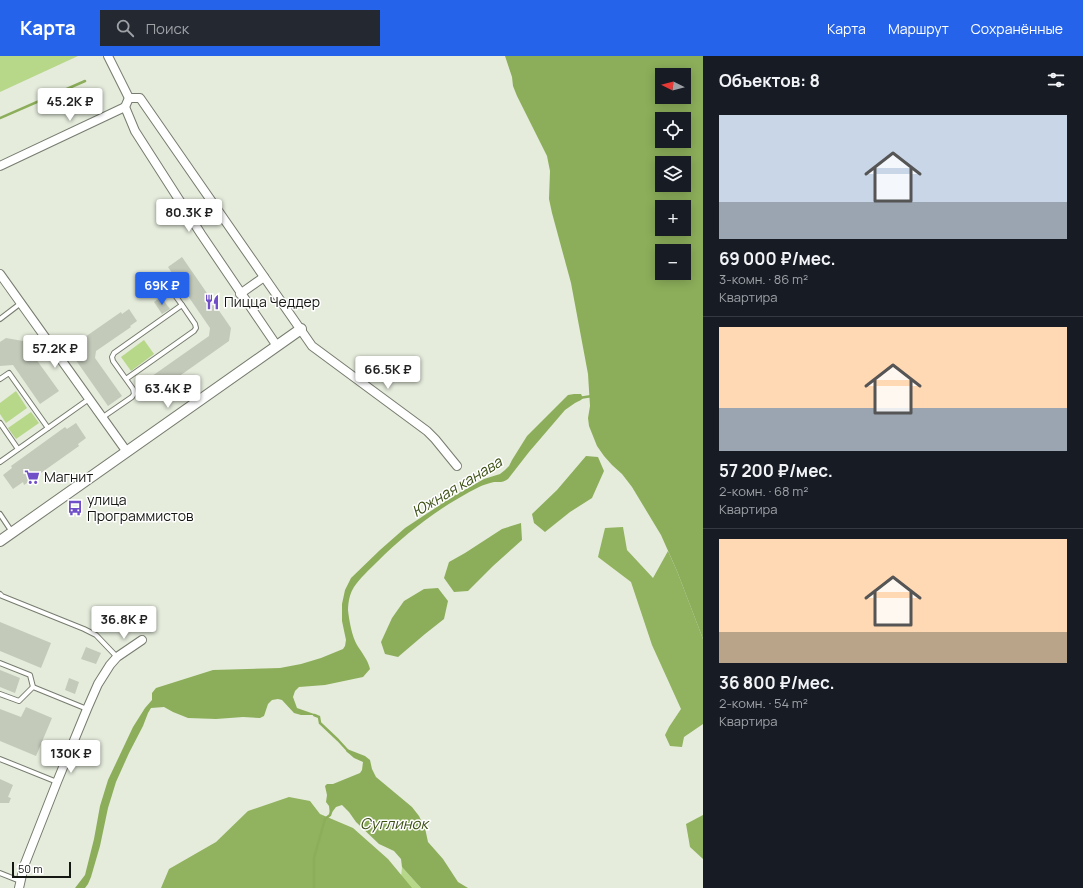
<!DOCTYPE html>
<html lang="ru">
<meta charset="utf-8">
<style>
:root{--surface:#171b24;--page:#242831;--text:#f1f3f6;--muted:#9ea1a6;--line:#363941;--accent:#2563eb}
body{margin:0;font-family:Manrope,sans-serif;background:var(--page);color:var(--text);height:100vh;display:flex;flex-direction:column;font-size:15px;white-space:nowrap}
*{box-sizing:border-box;margin:0}
p{font-size:13px;color:var(--muted)}
.icon{flex:none;width:22px;height:22px;fill:none;stroke:currentColor;stroke-width:2;stroke-linecap:round;stroke-linejoin:round}
.map{position:relative;flex:1;overflow:hidden}
.side{display:flex;flex-direction:column;background:var(--surface);width:380px}
.side>*{flex:none}
.needle{width:26px;rotate:276deg}
.controls{position:absolute;left:655px;top:12px;display:grid;gap:8px}
.controls a{display:grid;place-items:center;width:36px;height:36px;border-radius:0px;background:var(--surface);box-shadow:0 2px 10px #0003;font-size:20px}
.scale{position:absolute;left:12px;bottom:10px;width:59px;box-sizing:border-box;padding-left:4px;border:2px solid #151812;border-top:0;font-size:11px;line-height:14px;white-space:nowrap;color:#151812;-webkit-text-stroke:3px #fff;paint-order:stroke}
.price{position:absolute;translate:-50% -34px;padding:0 9px;border-radius:4px;background:#fff;color:#222;font-size:13px;line-height:26px;filter:drop-shadow(0 1px 2px #0008)}
.price::after{content:'';position:absolute;left:50%;top:24px;width:12px;height:9px;margin-left:-6px;background:inherit;clip-path:polygon(0 0,100% 0,50% 100%)}
.price.selected{background:var(--accent);color:#fff}
ul{padding:0;list-style:none}
li{display:grid;align-content:center;gap:8px;height:212px;padding:0 16px}
li+li{border-top:1px solid var(--line)}
li span{display:grid;place-items:center;height:124px;border-radius:0px;color:#555}
li>.icon{margin-inline-start:auto}
span .icon{width:72px;height:72px;fill:#fffc;stroke-width:1}
li b{font-size:17px}
h2{display:flex;justify-content:space-between;align-items:center;height:48px;padding:0 16px;font-size:17px}
header{display:flex;align-items:center;gap:24px;box-sizing:border-box;height:56px;padding:0 20px;background:var(--accent);color:#fff}
header strong{font-size:19px}
nav{display:flex;gap:22px;margin-inline-start:auto;font-size:14px}
.search{width:280px;height:36px;background:var(--page);display:flex;align-items:center;gap:10px;box-sizing:border-box;padding:0 14px;border-radius:0px;color:var(--muted);font-size:15px}
main{display:flex;flex:1;min-height:0}
.map>svg:first-child{display:block}
.green{fill:#b7d789}
.forest{fill:#91b25e}
.water{fill:#8cae5a;fill-rule:evenodd}
.lines{fill:none;stroke-linecap:round;stroke-linejoin:round}
.stream{stroke:#8cae5a;stroke-width:2.5}
.building{fill:#c3caba}
.service-casing{stroke:#767c6e;stroke-width:6}
.minor-casing{stroke:#767c6e;stroke-width:10}
.tertiary-casing{stroke:#767c6e;stroke-width:12}
.service{stroke:#fff;stroke-width:4}
.minor{stroke:#fff;stroke-width:8}
.tertiary{stroke:#fff;stroke-width:10}
.labels{text-anchor:middle;stroke-width:3;stroke-linejoin:round;paint-order:stroke}
.poi-label{font-size:14px;fill:#151812;stroke:#fff;text-anchor:start}
.water-label{font-size:15px;font-style:italic;fill:#3a4f13;stroke:#fff}
</style>
<header>
<strong>Карта</strong>
<div class="search"><svg class="icon" aria-label="search" viewBox="0 0 24 24"><circle cx="10" cy="10" r="6"/><path d="M15 15l6 6"/></svg>Поиск</div>
<nav><a>Карта</a><a>Маршрут</a><a>Сохранённые</a></nav>
</header>
<main>
<div class="map">
<svg width="703" height="832" viewBox="0 0 703 832">
<rect width="100%" height="100%" fill="#e5ecdc"/>
<!-- green -->
<g class="green">
<polygon points="0,0 78,0 0,36"/>
<polygon points="144,284 154,298 131,315 121,301"/>
<polygon points="16,335 27,352 6,367 0,358 0,347"/>
<polygon points="31,356 39,367 16,383 8,372"/>
<polygon points="402,811 421,832 400,832"/>
</g>
<!-- forest -->
<g class="forest">
<polygon points="623,471 627,494 653,522 668,495 677,515 703,583 703,668 684,681 682,691 670,690 665,679 669,671 681,653 652,589 631,526 598,501 605,472"/>
<polygon points="289,741 310,745 320,758 353,772 388,803 412,832 161,832 169,813 216,786 248,755"/>
<polygon points="703,759 703,803 690,791 686,768"/>
</g>
<!-- water -->
<g class="water">
<path d="M 505,0 L 703,0 L 703,583 L 677,515 L 661,479 L 632,431 L 622,418 L 612,409 L 604,400 L 597,390 L 589,370 L 588,362 L 590,350 L 588,318 L 571,227 L 552,157 L 549,143 L 550,115 L 547,100 L 517,40 L 513,30 L 512,21 ZM 662,19 L 684,19 L 684,41 L 662,41 ZM 662,63 L 684,63 L 684,85 L 662,85 ZM 662,107 L 684,107 L 684,129 L 662,129 ZM 662,151 L 684,151 L 684,173 L 662,173 ZM 662,195 L 684,195 L 684,217 L 662,217 Z"/>
<path d="M 574,338 L 581,338 L 583,342 L 581,344 L 575,347 L 565,354 L 529,396 L 508,423 C 503,427 499,426 494,426 C 489,427 483,429 479,431 C 441,450 407,476 377,506 C 369,514 360,522 354,531 C 350,537 348,546 348,554 C 349,564 352,581 357,589 C 362,597 368,604 370,613 L 363,621 L 325,629 L 299,631 L 295,635 L 293,641 L 297,652 L 317,659 L 301,659 L 294,657 L 282,644 L 278,643 L 272,644 L 268,648 L 264,660 L 260,662 L 243,661 L 216,663 L 188,662 L 173,656 L 164,651 L 151,652 L 148,657 L 143,670 L 129,697 L 116,726 L 108,752 L 100,790 L 91,821 L 88,828 L 85,832 L 75,832 L 85,819 L 94,783 L 100,750 L 108,724 L 133,671 L 145,652 L 152,644 L 152,637 L 156,632 L 213,614 L 280,612 L 301,608 L 321,602 L 343,593 L 345,590 L 346,584 L 342,565 L 342,548 L 345,534 L 351,522 L 380,494 L 405,472 L 452,441 L 484,423 L 500,418 L 505,414 L 509,410 L 512,404 L 527,380 L 568,339 Z"/>
<polygon points="586,400 598,401 604,415 592,442 570,456 545,476 534,467 532,458 557,434"/>
<polygon points="521,467 522,484 493,510 468,535 454,536 444,522 449,506 465,497 502,473"/>
<polygon points="438,532 448,545 444,563 425,578 398,601 385,598 381,586 392,562 404,545 424,533"/>
<polygon points="347,693 365,700 370,704 372,713 376,721 412,751 419,760 425,772 428,786 443,803 458,826 468,832 421,832 402,811 401,803 394,795 379,788 356,766 349,756 342,749 336,751 330,759 329,750 326,746 327,739 325,730 327,728 333,728 360,717 362,714 363,706 354,702 346,695"/>
</g>
<g class="lines">
<!-- stream -->
<g class="stream">
<polyline points="0,62 85,25"/>
<polyline points="579,342 592,340"/>
<polyline points="314,659 319,661 320,667 338,684 349,696"/>
<polyline points="314,832 314,802 325,763 330,759 331,756"/>
</g>
</g>
<!-- building -->
<g class="building">
<polygon points="182,201 231,272 229,285 154,338 145,325 209,280 210,272 168,211"/>
<polygon points="161,241 170,253 162,258 154,246"/>
<polygon points="129,253 137,265 130,270 131,271 96,295 95,302 122,340 108,350 73,300 75,288 121,256 122,258"/>
<polygon points="6,282 23,285 59,335 40,348 13,309 0,310 0,286"/>
<polygon points="76,367 86,382 78,388 79,390 24,429 23,426 13,433 3,419 12,412 11,410 65,371 67,373"/>
<polygon points="0,566 51,587 41,612 0,595"/>
<polygon points="86,591 101,597 96,608 81,603"/>
<polygon points="0,614 20,622 15,637 0,631"/>
<polygon points="69,622 79,626 75,638 65,634"/>
<polygon points="26,651 52,662 36,700 0,685 0,653 21,661"/>
<polygon points="0,723 13,729 8,741 11,742 9,747 0,747"/>
</g>
<g class="lines">
<!-- service casing -->
<g class="service-casing">
<g id="service">
<polyline points="164,224 182,249"/>
<polyline points="0,263 21,247"/>
<polyline points="0,323 9,317 48,372"/>
<polyline points="103,361 132,341 134,338 133,333 113,305 112,301 114,297 182,249 195,268 196,272 194,275 126,323"/>
<polyline points="0,367 18,393"/>
<polyline points="0,406 89,343"/>
<polyline points="0,458 12,476"/>
<polyline points="0,538 2,540 84,573 96,579 117,601"/>
<polyline points="0,607 30,619 33,631"/>
<polyline points="0,638 19,645 33,631 87,653"/>
<polyline points="0,703 57,726"/>
<polyline points="0,817 20,825"/>
</g>
</g>
<!-- minor casing -->
<g class="minor-casing">
<g id="minor">
<polyline points="108,0 129,42"/>
<polyline points="125,51 135,75 201,178 277,290"/>
<polyline points="0,110 125,51 129,42 140,42 312,290 427,375 435,383 457,410"/>
<polyline points="0,218 127,396"/>
<polyline points="240,238 264,221"/>
<polyline points="19,832 24,810 57,726 87,653 98,628 110,609 117,601 142,584"/>
</g>
</g>
<!-- tertiary casing -->
<g class="tertiary-casing">
<polyline id="tertiary" points="0,485 301,273"/>
</g>
<!-- service -->
<use href="#service" class="service"/>
<!-- minor -->
<use href="#minor" class="minor"/>
<!-- tertiary -->
<use href="#tertiary" class="tertiary"/>
</g>
<!-- icons -->
<defs>
<g id="restaurant-bare" transform="scale(1.2)"><path d="M-5-6h1v4h1v-4h1v4h1v-4h1v5L-1.5 .5V6h-2V.5L-5-1ZM5-6V6H3V1.5H1.5Q1.5-4 5-6Z" fill="#6f4ec7" stroke="#fff" stroke-width="2.5" paint-order="stroke"/></g>
<g id="supermarket-bare" transform="scale(1.2)"><path d="M-6-5.5h2.5l.6 2H6L4.5 2H-2.5L-4.4-4H-6ZM-1.5 3.2a1.3 1.3 0 1 0 .1 0ZM3 3.2a1.3 1.3 0 1 0 .1 0Z" fill="#6f4ec7" stroke="#fff" stroke-width="2.5" paint-order="stroke"/></g>
<g id="bus-bare" transform="scale(1.2)"><path d="M-5-6H5V4H4V6H2V4H-2V6H-4V4H-5ZM-3.5-4V0h7V-4ZM-3.5 1.2v1.5H-2V1.2ZM2 1.2v1.5H3.5V1.2Z" fill="#6f4ec7" stroke="#fff" stroke-width="2.5" paint-order="stroke"/></g>
</defs>
<g fill-rule="evenodd">
<use href="#restaurant-bare" x="212" y="246"/>
<use href="#supermarket-bare" x="32" y="421"/>
<use href="#bus-bare" x="75" y="452"/>
</g>
<g class="labels">
<!-- poi labels -->
<g class="poi-label">
<text x="224" y="251">Пицца Чеддер</text>
<text x="44" y="426">Магнит</text>
<text x="87" y="449">улица<tspan x="87" dy="16">Программистов</tspan></text>
</g>
<!-- water labels -->
<g class="water-label">
<text transform="translate(457 431) rotate(-31)" y="5">Южная канава</text>
<text x="394" y="773">Суглинок</text>
</g>
</g>
</svg>
<div class="controls">
<a><svg class="needle" viewBox="-14 -14 28 28"><path d="M0-13l5 13h-10z" fill="#e53935"/><path d="M0 13l5-13h-10z" fill="#9ea1a6"/></svg></a>
<a><svg class="icon" aria-label="locate" viewBox="0 0 24 24"><circle cx="12" cy="12" r="6"/><path d="M12 2v4M12 18v4M2 12h4M18 12h4"/></svg></a>
<a><svg class="icon" aria-label="layers" viewBox="0 0 24 24"><path d="M12 4l9 5-9 5-9-5zM3 14l9 5 9-5"/></svg></a>
<a>+</a>
<a>−</a>
</div>
<div class="scale">50 m</div>
<b class="price" style="left:70px;top:66px">45.2K ₽</b>
<b class="price" style="left:189px;top:177px">80.3K ₽</b>
<b class="price selected" style="left:162px;top:250px">69K ₽</b>
<b class="price" style="left:55px;top:313px">57.2K ₽</b>
<b class="price" style="left:388px;top:334px">66.5K ₽</b>
<b class="price" style="left:168px;top:353px">63.4K ₽</b>
<b class="price" style="left:124px;top:584px">36.8K ₽</b>
<b class="price" style="left:71px;top:718px">130K ₽</b>
</div>
<section class="side">
<h2>Объектов: 8<svg class="icon" aria-label="filters" viewBox="0 0 24 24"><path d="M4 7h16M4 17h16"/><circle cx="9" cy="7" r="2"/><circle cx="15" cy="17" r="2"/></svg></h2>
<ul>
<li><span style="background:linear-gradient(#c9d6e8 70%,#9aa5b1 0)"><svg class="icon" aria-label="home" viewBox="0 0 24 24"><path d="M3 11l9-7 9 7M6 9v11h12V9"/></svg></span><div><b>69 000 ₽/мес.</b><p>3-комн. · 86 m²</p><p>Квартира</p></div></li>
<li><span style="background:linear-gradient(#ffd9b3 65%,#9aa5b1 0)"><svg class="icon" aria-label="home" viewBox="0 0 24 24"><path d="M3 11l9-7 9 7M6 9v11h12V9"/></svg></span><div><b>57 200 ₽/мес.</b><p>2-комн. · 68 m²</p><p>Квартира</p></div></li>
<li><span style="background:linear-gradient(#ffd9b3 75%,#b9a48a 0)"><svg class="icon" aria-label="home" viewBox="0 0 24 24"><path d="M3 11l9-7 9 7M6 9v11h12V9"/></svg></span><div><b>36 800 ₽/мес.</b><p>2-комн. · 54 m²</p><p>Квартира</p></div></li>
</ul>
</section>
</main>
